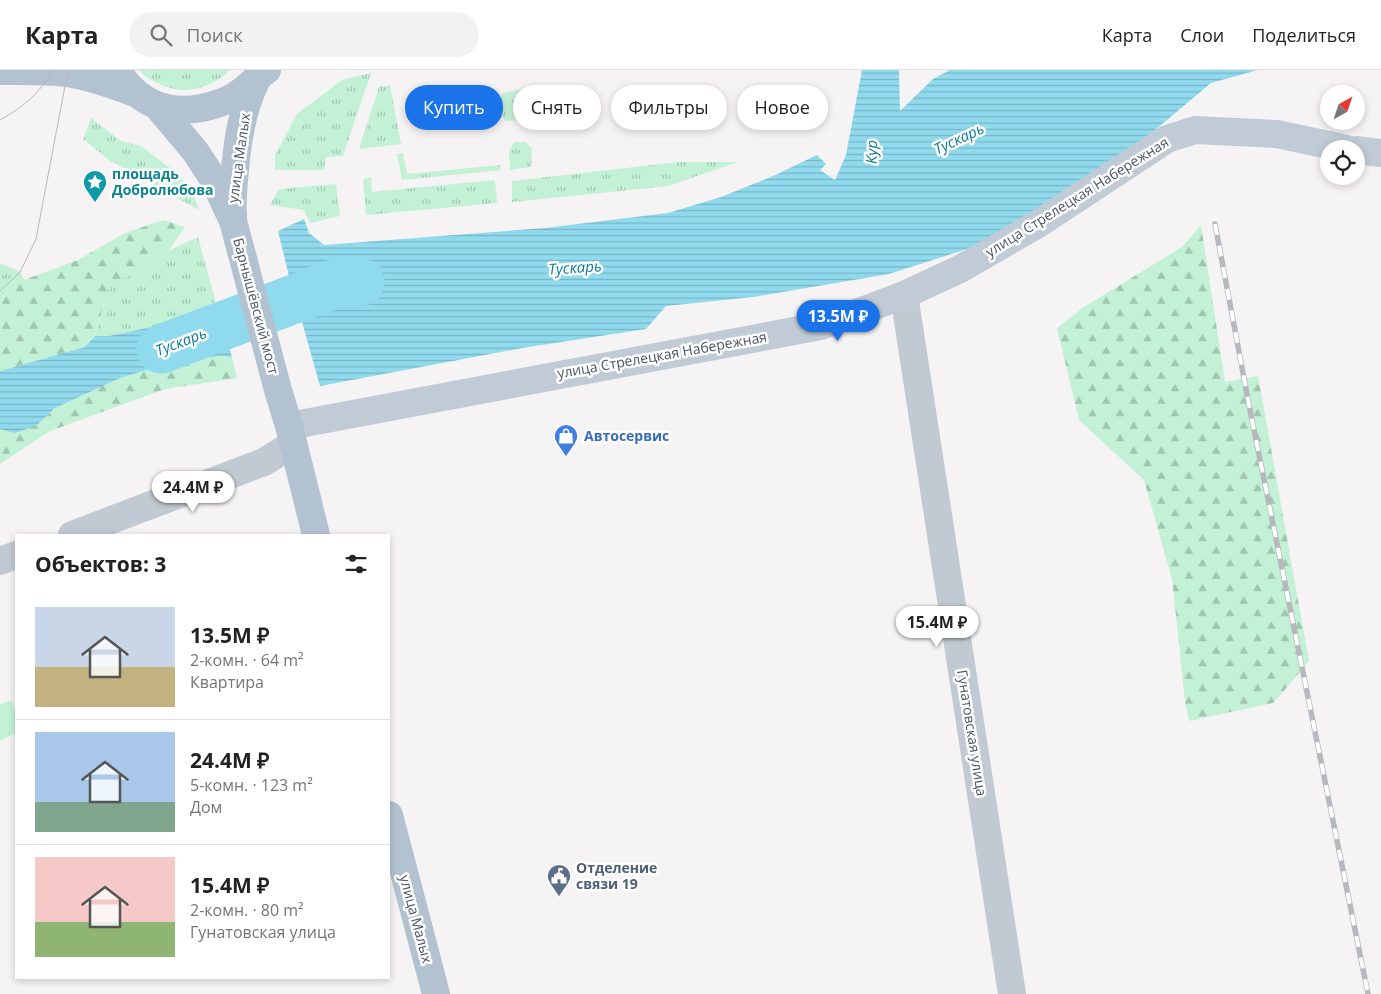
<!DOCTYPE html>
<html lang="ru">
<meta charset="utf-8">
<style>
:root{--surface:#fff;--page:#f2f2f2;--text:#222;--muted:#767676;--line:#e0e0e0;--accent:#1a73e8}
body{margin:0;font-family:"Open Sans",sans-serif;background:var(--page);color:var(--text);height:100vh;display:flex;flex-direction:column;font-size:19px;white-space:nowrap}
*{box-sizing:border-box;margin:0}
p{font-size:16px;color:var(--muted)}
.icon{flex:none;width:28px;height:28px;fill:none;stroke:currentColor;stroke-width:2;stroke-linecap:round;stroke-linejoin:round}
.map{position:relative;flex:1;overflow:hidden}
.panel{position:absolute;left:15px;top:464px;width:375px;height:445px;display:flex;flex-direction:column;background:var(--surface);border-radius:0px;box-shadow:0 2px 8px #0003}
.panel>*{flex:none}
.hud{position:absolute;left:405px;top:15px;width:475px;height:45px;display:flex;gap:10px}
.needle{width:32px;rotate:40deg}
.fabs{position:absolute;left:1320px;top:15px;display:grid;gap:10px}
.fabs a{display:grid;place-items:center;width:45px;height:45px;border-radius:50%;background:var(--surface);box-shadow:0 2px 8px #0003;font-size:25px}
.price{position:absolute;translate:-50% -42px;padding:0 11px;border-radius:18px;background:#fff;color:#222;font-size:16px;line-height:32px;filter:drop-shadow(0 1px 2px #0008)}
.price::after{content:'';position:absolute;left:50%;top:30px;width:15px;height:11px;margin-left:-8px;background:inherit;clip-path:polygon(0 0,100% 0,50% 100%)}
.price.current{background:var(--accent);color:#fff}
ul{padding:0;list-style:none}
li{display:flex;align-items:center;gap:15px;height:125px;padding:0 20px}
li+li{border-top:1px solid var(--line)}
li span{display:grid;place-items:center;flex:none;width:140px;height:100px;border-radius:0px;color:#555}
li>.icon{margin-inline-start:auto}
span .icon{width:60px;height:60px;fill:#fffc;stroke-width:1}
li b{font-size:21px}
h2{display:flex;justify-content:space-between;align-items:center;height:60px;padding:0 20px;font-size:21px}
.pill{padding:0 18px;border-radius:22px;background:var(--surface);box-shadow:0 2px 8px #0003;font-size:18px;line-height:45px}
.pill.current{background:var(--accent);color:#fff}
header{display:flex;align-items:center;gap:30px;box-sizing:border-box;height:70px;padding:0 25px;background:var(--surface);border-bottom:1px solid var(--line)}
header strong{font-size:24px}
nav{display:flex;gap:28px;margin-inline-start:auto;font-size:18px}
.search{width:350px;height:45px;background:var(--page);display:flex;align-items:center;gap:12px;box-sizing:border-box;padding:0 18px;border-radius:28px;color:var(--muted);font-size:19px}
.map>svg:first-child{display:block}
.grass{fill:url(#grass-tufts)}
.forest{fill:url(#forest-firs)}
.garden{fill:#c3f1d5}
.water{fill:url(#water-rules)}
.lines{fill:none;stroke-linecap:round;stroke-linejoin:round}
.river{stroke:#90daee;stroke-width:49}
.street{stroke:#c1cad2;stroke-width:28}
.secondary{stroke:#c1cbd6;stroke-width:28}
.primary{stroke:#b3c2d1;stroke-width:28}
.tram{stroke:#b5b8bd;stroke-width:1}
.rail-casing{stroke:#b5b8bd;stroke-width:5.5}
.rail{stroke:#fff;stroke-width:4;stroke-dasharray:11;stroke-linecap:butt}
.labels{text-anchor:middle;stroke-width:5;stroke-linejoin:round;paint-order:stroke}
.street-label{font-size:14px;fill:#4a5661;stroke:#fff}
.culture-label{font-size:14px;font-weight:bold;fill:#0d838f;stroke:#fff;text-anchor:start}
.shop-label{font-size:14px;font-weight:bold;fill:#366cbe;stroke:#fff;text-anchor:start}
.service-label{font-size:14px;font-weight:bold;fill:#4e5e75;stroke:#fff;text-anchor:start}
.water-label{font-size:15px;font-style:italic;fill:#0c7c9b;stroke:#fff}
</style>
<header>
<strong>Карта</strong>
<div class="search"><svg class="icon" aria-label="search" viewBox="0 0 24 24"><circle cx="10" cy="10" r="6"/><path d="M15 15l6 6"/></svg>Поиск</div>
<nav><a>Карта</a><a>Слои</a><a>Поделиться</a></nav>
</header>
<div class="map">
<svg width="1381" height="924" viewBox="0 0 1381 924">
<defs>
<pattern id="grass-tufts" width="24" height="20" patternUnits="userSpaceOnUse" patternTransform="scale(1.25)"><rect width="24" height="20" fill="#c3f1d5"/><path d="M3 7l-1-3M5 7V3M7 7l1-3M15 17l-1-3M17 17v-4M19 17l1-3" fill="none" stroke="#a0c6b0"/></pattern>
<pattern id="forest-firs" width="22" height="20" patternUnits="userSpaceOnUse" patternTransform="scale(1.25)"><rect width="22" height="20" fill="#c3f1d5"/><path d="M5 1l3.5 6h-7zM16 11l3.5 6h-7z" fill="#a0c6b0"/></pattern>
<pattern id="water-rules" width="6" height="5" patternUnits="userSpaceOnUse" patternTransform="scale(1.25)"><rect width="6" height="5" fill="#90daee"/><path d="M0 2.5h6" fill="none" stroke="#78b4c4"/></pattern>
</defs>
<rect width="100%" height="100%" fill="#f5f3f3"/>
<!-- grass -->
<g class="grass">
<path d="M 138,0 L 230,0 C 202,27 167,26 138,0 Z"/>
<polygon points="371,3 343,86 326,87 324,100 275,100 275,85 297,44 342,10"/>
<polygon points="390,15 401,74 359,79 379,17"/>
<path d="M 521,19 L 529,27 L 531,43 L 525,50 L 506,51 C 497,42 497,33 503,23 Z"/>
<polygon points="91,48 121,71 141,76 178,104 193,124 199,140 109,90 83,69"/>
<polygon points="514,72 526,72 532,79 531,97 510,100 509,81"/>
<polygon points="403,83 407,104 500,95 501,100 402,110 397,84"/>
<polygon points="679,92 738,92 668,116 512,132 512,111"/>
<polygon points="371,108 372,122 495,110 497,133 366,145 363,109"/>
<polygon points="336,114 340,146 310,153 304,140 270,135 279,119"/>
<polygon points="198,167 218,241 207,246 200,257 165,254 109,266 95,266 108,219 168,181"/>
<polygon points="0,193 20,202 24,210 0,231"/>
</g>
<!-- forest -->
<g class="forest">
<polygon points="163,150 185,157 168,181 108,219 95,266 85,277 0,301 0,231 24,210 78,190 125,163"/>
<polygon points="1201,155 1225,312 1258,306 1309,591 1283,622 1273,633 1189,651 1185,631 1172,509 1144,410 1079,350 1057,258 1084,237 1182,177"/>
<polygon points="220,286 232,287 237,308 165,319 50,361 0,394 0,359 37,355 55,338 120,308 167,294"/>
</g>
<!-- garden -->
<polygon class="garden" points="11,630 16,642 16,663 0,671 0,635"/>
<!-- water -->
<g class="water">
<polygon points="862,0 899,0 900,41 933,9 950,0 1258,0 1211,13 1149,65 1040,141 970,178 889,204 753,227 666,236 646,259 522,278 320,316 288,202 278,161 304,149 309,163 324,175 545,158 668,143 721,127 771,107 817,85 826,94 820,100 835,110 846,85"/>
<polygon points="218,241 232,287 220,286 167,294 120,308 55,338 37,355 15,363 0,359 0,301 85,277 95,266 109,266 165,254 200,257 207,246"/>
</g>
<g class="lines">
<!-- river -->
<polyline class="river" points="161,279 334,214 360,212"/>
<!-- street -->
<g class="street">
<polyline points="904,225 1012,924"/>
<polyline points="72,465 264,392 293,374"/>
<polyline points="0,491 16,485"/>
</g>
<!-- secondary -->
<g class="secondary">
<polyline points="1356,80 1381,83"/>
<polyline points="289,356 821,256 904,225 960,199 1038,154 1167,69 1195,60 1277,64 1347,79"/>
</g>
<!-- primary -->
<g class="primary">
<path d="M 117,0 C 137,32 165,45 202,38 C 211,36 222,33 231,28 C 245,21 254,9 267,0"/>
<path d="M 0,1 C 22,1 45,0 67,3 C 91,7 113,15 135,23"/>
<polyline points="157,36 195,81 214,110 233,151 278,320 289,356 316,465"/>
<path d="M 233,145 C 232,133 233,122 234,110 C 237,75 241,40 257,9"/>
<polyline points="389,745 436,924"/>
</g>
<!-- tram -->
<g class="tram">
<path d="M 0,50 C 21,39 42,22 52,0"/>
<polyline points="0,221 20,202 36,169 68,0"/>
</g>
<!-- rail casing -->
<g class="rail-casing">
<polyline id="rail" points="1215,154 1249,335 1368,924"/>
</g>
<!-- rail -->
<use href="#rail" class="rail"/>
</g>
<!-- icons -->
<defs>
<g id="sight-pin" transform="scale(1.25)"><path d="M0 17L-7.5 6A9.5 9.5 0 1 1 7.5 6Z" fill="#0f9aa8" stroke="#fff"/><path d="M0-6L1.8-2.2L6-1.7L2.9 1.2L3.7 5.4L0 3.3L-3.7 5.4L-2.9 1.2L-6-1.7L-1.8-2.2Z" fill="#fff"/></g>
<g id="shop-pin" transform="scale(1.25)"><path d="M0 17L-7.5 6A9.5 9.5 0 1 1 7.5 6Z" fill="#3f7fe0" stroke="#fff"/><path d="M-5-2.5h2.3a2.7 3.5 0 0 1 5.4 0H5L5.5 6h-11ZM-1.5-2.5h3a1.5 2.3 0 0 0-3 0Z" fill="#fff"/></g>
<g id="civic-pin" transform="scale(1.25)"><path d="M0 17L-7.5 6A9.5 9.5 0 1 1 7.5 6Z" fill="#5c6f8a" stroke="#fff"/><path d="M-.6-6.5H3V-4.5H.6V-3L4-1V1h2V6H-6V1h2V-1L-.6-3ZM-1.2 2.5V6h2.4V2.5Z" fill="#fff"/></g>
</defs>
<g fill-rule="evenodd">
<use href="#sight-pin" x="95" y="112"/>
<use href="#shop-pin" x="566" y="366"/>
<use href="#civic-pin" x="559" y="806"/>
</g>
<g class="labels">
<!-- street labels -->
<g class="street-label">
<text transform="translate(239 88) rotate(-82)" y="5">улица Малых</text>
<text transform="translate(1077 127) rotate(-32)" y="5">улица Стрелецкая Набережная</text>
<text transform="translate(256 236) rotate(75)" y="5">Барнышёвский мост</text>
<text transform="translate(662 285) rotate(-10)" y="5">улица Стрелецкая Набережная</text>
<text transform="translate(972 663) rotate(81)" y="5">Гунатовская улица</text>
<text transform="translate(416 849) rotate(75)" y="5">улица Малых</text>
</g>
<!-- culture labels -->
<g class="culture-label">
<text x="112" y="109">площадь<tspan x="112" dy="16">Добролюбова</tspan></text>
</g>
<!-- shop labels -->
<g class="shop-label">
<text x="584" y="371">Автосервис</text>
</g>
<!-- service labels -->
<g class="service-label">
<text x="576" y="803">Отделение<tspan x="576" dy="16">связи 19</tspan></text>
</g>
<!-- water labels -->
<g class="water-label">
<text transform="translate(959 69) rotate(-25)" y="5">Тускарь</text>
<text transform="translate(872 82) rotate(-89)" y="5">Кур</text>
<text transform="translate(575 198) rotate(-4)" y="5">Тускарь</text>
<text transform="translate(181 272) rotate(-21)" y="5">Тускарь</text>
</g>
</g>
</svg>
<div class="fabs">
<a><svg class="needle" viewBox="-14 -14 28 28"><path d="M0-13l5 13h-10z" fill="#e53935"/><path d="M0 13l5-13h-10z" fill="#767676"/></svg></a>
<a><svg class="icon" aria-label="locate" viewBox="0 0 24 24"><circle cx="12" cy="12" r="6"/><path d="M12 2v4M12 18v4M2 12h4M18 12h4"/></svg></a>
</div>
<b class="price current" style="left:838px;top:272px">13.5M ₽</b>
<b class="price" style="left:193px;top:443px">24.4M ₽</b>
<b class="price" style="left:937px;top:578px">15.4M ₽</b>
<div class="hud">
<a class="pill current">Купить</a>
<a class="pill">Снять</a>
<a class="pill">Фильтры</a>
<a class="pill">Новое</a>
</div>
<section class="panel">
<h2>Объектов: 3<svg class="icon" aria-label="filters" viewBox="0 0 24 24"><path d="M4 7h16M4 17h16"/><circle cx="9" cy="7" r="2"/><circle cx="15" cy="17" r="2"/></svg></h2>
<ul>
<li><span style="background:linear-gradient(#c9d6e8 60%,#c2b280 0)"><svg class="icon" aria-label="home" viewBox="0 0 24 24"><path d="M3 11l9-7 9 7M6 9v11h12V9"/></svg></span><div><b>13.5M ₽</b><p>2-комн. · 64 m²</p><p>Квартира</p></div></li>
<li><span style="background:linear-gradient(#a9c7e8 70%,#7fa58c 0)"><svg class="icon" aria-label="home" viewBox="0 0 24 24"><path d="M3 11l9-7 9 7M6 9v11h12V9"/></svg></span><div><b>24.4M ₽</b><p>5-комн. · 123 m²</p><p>Дом</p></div></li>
<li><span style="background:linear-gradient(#f6c9c9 65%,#8fb573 0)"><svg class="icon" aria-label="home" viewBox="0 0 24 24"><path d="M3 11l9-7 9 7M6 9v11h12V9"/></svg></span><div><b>15.4M ₽</b><p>2-комн. · 80 m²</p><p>Гунатовская улица</p></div></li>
</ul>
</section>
</div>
